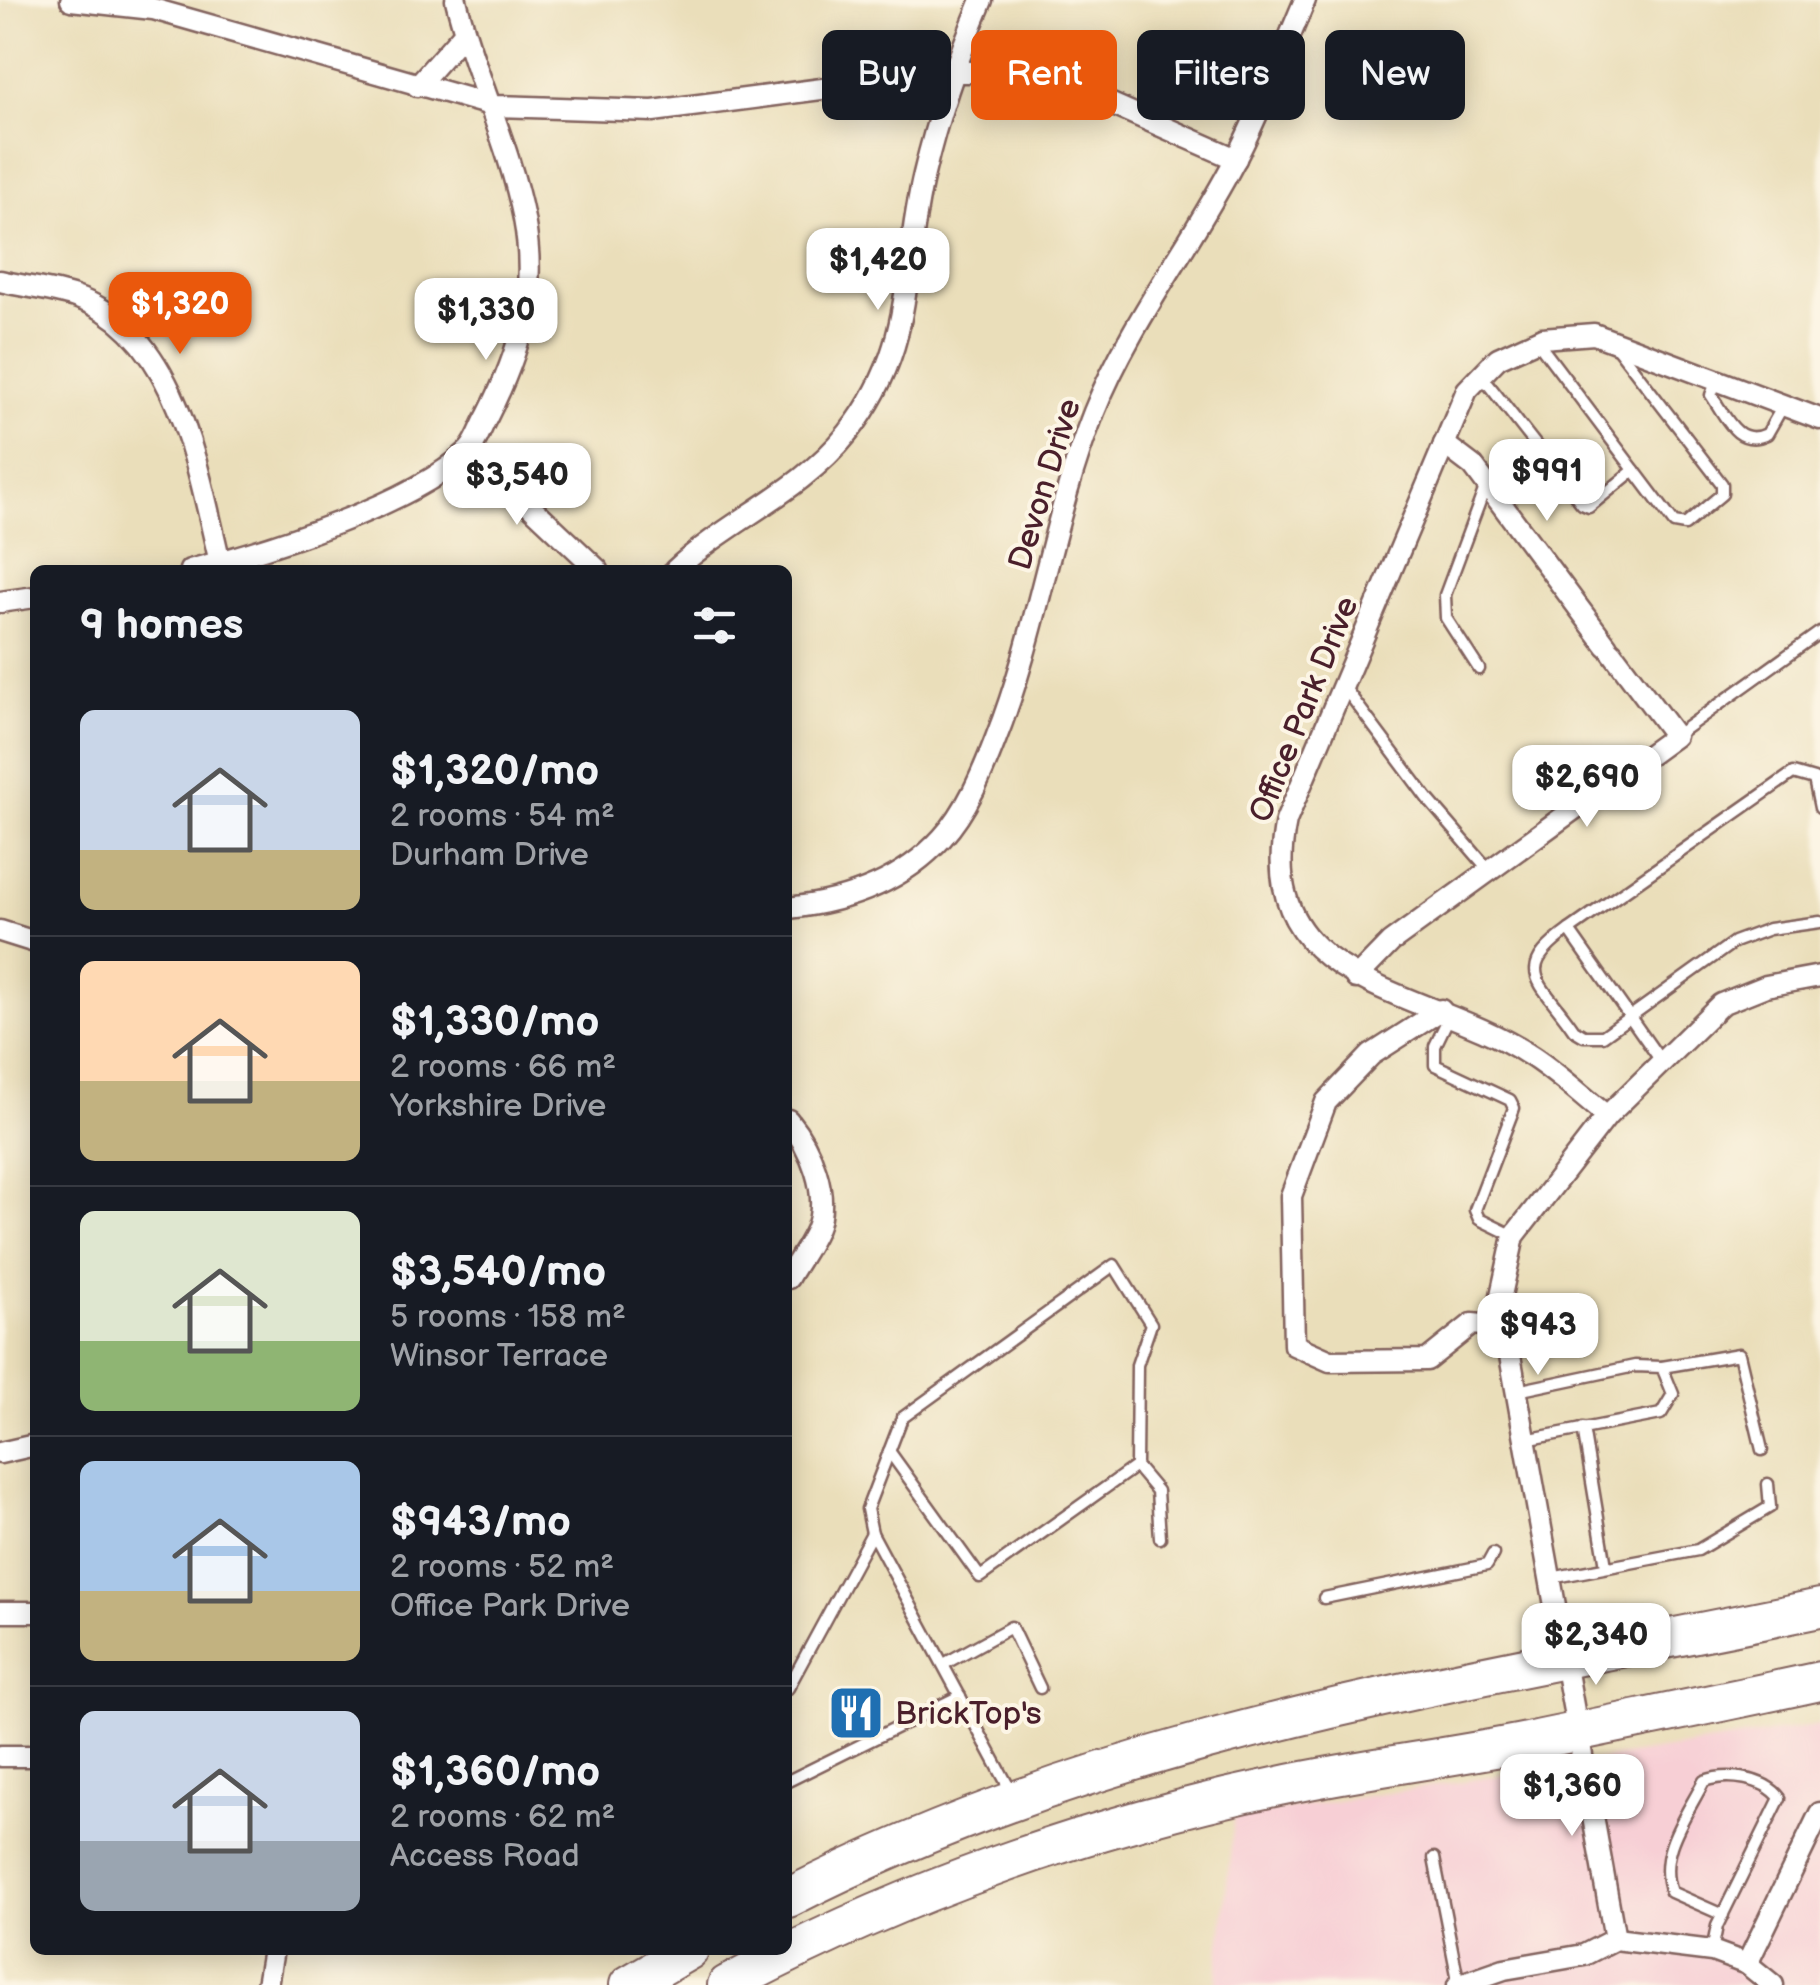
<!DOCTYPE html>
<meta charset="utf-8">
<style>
:root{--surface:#171b24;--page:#20242c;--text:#f1f3f6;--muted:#9ea1a6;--line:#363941;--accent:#ea580c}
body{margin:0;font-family:"Balsamiq Sans",sans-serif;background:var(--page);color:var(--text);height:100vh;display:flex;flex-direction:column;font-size:38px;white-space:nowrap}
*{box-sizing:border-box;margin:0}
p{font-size:32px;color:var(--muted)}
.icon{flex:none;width:55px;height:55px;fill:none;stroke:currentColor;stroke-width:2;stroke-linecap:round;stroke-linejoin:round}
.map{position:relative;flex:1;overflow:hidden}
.panel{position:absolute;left:30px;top:565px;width:762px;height:1390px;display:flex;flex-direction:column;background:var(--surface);border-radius:15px;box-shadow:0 5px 25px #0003}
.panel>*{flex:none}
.top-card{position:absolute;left:822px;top:30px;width:848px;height:90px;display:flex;gap:20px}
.price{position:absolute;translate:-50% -85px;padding:0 22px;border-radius:20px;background:#fff;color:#222;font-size:32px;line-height:65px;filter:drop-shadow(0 2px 5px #0008)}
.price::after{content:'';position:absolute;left:50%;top:60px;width:30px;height:22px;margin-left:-15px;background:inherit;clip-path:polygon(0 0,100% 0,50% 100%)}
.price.on{background:var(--accent);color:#fff}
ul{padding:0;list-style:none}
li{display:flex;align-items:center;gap:30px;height:250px;padding:0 50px}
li+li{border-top:2px solid var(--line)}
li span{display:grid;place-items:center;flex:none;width:280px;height:200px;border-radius:15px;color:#555}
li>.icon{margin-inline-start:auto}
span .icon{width:120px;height:120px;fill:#fffc;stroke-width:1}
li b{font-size:42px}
h2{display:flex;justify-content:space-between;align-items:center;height:120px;padding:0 50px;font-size:42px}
.tag{padding:0 35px;border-radius:15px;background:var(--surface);box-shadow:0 5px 25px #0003;font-size:35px;line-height:90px}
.tag.on{background:var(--accent);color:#fff}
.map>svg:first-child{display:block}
.built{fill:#f7cfd5}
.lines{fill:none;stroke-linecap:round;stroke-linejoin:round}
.lane-casing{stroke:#82625d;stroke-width:15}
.street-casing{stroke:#82625d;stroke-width:25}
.highway-casing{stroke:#82625d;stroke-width:42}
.lane{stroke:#fff;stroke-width:10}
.street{stroke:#fff;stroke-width:20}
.highway{stroke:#fff;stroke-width:38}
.labels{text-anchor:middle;stroke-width:8;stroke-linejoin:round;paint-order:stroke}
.street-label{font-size:32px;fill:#4a1f2b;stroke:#fcf5e5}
.poi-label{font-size:32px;fill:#4a1f2b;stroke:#fcf5e5;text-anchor:start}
</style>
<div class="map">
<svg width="1820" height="1985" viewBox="0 0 1820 1985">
<rect width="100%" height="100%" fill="#fcf5e5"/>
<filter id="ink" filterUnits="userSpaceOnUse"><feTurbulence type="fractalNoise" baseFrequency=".01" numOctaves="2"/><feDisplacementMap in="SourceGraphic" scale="20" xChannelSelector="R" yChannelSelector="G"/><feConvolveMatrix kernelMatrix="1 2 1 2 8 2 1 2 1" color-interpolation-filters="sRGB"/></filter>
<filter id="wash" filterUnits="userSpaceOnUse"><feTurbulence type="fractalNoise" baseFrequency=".0048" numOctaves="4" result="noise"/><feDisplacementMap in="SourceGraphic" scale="40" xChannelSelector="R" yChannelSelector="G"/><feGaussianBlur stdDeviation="2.25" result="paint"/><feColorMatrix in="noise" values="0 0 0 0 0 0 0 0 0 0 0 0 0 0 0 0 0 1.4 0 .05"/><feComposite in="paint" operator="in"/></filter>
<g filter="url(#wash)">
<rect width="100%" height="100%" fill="#eadeba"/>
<!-- built -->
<polygon class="built" points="1820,1725 1820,1985 1216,1985 1234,1817"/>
</g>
<g filter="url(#ink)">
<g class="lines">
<!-- lane casing -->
<g class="lane-casing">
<g id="lane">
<polyline points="1537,341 1674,523 1685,525 1722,494 1722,484 1615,345"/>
<polyline points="1481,375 1582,504 1589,507 1634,470"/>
<path d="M 1717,380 L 1711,395 C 1726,417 1737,448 1767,434 L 1783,406"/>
<polyline points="1479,669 1446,618 1445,595 1486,485"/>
<polyline points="1344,687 1427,798 1489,870"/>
<polyline points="1675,736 1820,632"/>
<polyline points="1569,930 1793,773 1814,779 1820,808"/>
<polyline points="1450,1015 1435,1046 1435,1065 1510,1100 1514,1108 1475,1210 1479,1219 1514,1236"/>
<path d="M 1661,1061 L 1569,930 C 1510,972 1542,982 1574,1030 L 1584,1036 L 1603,1036 L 1734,942 L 1769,929 L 1820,922"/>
<polyline points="1662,1367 1739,1354 1762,1450"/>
<polyline points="1517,1391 1635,1366 1662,1367 1673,1394 1661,1414 1525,1440"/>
<polyline points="1583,1428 1606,1566"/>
<polyline points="889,1451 980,1577 1136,1466"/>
<polyline points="1551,1578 1698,1550 1770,1507 1768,1484"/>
<polyline points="1324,1598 1487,1565 1493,1554"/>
<polyline points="944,1664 1011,1627 1040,1688"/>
<polyline points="788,1688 872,1533"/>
<polyline points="788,1781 960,1696"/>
<polyline points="1013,1795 872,1533 867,1509 902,1418 1114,1265 1151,1324 1137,1365 1136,1466 1157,1491 1160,1538"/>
<polyline points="1434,1858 1459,1985"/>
<path d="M 1712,1951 L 1717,1926 L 1780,1798 C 1764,1777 1727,1773 1704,1781 C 1687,1815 1656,1853 1671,1892 L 1723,1915"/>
</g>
</g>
<!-- street casing -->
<g class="street-casing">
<g id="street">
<polyline points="71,0 153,9 494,106 653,111 952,72 1019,72 1100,99 1236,159"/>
<polyline points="417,86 464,33"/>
<path d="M 0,281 C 25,287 51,289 75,297 C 178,331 198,472 220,562"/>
<polyline points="1444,444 1473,466 1607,646"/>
<polyline points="470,449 598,570"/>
<path d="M 190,570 C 265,550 414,505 469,450 C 477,442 481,427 487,417 C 520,352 538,293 524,219 C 509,143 474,74 456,0"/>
<path d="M 675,570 C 729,520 801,492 848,433 C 917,345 900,273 924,174 C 938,114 958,57 982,0"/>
<polyline points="0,602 35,597"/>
<path d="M 788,908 C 846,902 901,883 942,838 C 967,811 983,772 996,738 C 1038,632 1052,518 1094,412 C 1130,322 1191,245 1235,160 C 1262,109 1282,53 1305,0"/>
<polyline points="0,931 35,942"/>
<polyline points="1356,978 1391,942 1675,736 1612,652"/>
<polyline points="1441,1010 1371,1055 1326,1102 1291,1196 1294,1345 1330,1361 1427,1360 1472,1324 1503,1327"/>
<path d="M 1607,1116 C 1581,1096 1556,1071 1528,1054 C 1426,988 1251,987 1286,821 L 1467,390 L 1498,358 L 1542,338 L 1594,334 L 1820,419"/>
<path d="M 788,1120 C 810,1147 831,1194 816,1230 C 809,1246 797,1262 788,1278"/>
<polyline points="0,1453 35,1445"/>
<polyline points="0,1612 35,1612"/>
<polyline points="0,1756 35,1756"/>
<polyline points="1615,1939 1500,1300 1514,1236 1607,1116 1721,1004 1766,986 1820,976"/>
<polyline points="1747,1964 1820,1813"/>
<polyline points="267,1985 273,1950"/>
<polyline points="1458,1985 1504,1969 1584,1955 1615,1939 1712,1951 1747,1964 1773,1985"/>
</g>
</g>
<!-- highway casing -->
<g class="highway-casing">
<g id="highway">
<path d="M 788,1898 C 1116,1730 1464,1682 1820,1608"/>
<polyline points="629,1985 689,1950"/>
<path d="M 727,1985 C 899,1893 1088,1826 1279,1786 C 1363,1768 1448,1758 1532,1741 C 1628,1721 1724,1702 1820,1681"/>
</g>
</g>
<!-- lane -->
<use href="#lane" class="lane"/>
<!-- street -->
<use href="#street" class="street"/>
<!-- highway -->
<use href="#highway" class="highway"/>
</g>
</g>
<!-- icons -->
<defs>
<g id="restaurant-square" transform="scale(2.875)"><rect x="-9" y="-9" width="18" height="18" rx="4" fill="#1f6fb2" stroke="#fcf5e5"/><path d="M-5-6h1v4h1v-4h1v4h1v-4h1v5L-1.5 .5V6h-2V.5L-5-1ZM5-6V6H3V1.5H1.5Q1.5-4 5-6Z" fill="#fff"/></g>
</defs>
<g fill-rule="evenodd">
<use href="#restaurant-square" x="856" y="1713"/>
</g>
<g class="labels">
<!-- street labels -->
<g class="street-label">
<text transform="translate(1044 484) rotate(-73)" y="11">Devon Drive</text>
<text transform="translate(1303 709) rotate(-68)" y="11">Office Park Drive</text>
</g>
<!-- poi labels -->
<g class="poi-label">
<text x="895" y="1724">BrickTop's</text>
</g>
</g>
</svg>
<b class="price" style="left:878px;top:313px">$1,420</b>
<b class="price on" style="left:180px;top:357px">$1,320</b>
<b class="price" style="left:486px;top:363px">$1,330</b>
<b class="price" style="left:1547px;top:524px">$991</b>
<b class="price" style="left:517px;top:528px">$3,540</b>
<b class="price" style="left:1587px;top:830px">$2,690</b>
<b class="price" style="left:1538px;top:1378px">$943</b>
<b class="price" style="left:1596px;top:1688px">$2,340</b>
<b class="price" style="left:1572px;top:1839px">$1,360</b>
<div class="top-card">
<a class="tag">Buy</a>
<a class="tag on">Rent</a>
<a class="tag">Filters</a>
<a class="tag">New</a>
</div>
<section class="panel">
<h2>9 homes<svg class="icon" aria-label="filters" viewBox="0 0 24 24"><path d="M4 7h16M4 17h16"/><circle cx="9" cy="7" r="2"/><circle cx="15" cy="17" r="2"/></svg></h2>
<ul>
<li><span style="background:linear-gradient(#c9d6e8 70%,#c2b280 0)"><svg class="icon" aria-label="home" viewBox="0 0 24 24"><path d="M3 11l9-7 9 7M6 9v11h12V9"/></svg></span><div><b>$1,320/mo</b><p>2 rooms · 54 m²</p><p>Durham Drive</p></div></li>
<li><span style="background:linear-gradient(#ffd9b3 60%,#c2b280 0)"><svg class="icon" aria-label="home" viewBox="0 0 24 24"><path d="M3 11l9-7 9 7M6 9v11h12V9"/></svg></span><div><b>$1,330/mo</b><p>2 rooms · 66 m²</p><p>Yorkshire Drive</p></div></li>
<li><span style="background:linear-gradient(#dfe7d0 65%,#8fb573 0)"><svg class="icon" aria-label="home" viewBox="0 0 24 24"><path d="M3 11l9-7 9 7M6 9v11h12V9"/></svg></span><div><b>$3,540/mo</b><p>5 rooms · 158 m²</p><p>Winsor Terrace</p></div></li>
<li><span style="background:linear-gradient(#a9c7e8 65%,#c2b280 0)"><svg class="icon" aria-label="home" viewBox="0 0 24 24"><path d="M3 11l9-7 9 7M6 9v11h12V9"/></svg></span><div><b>$943/mo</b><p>2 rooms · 52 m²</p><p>Office Park Drive</p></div></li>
<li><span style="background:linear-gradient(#c9d6e8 65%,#9aa5b1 0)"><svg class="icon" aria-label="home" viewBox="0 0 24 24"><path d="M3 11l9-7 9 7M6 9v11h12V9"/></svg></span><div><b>$1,360/mo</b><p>2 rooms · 62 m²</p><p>Access Road</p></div></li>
</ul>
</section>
</div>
